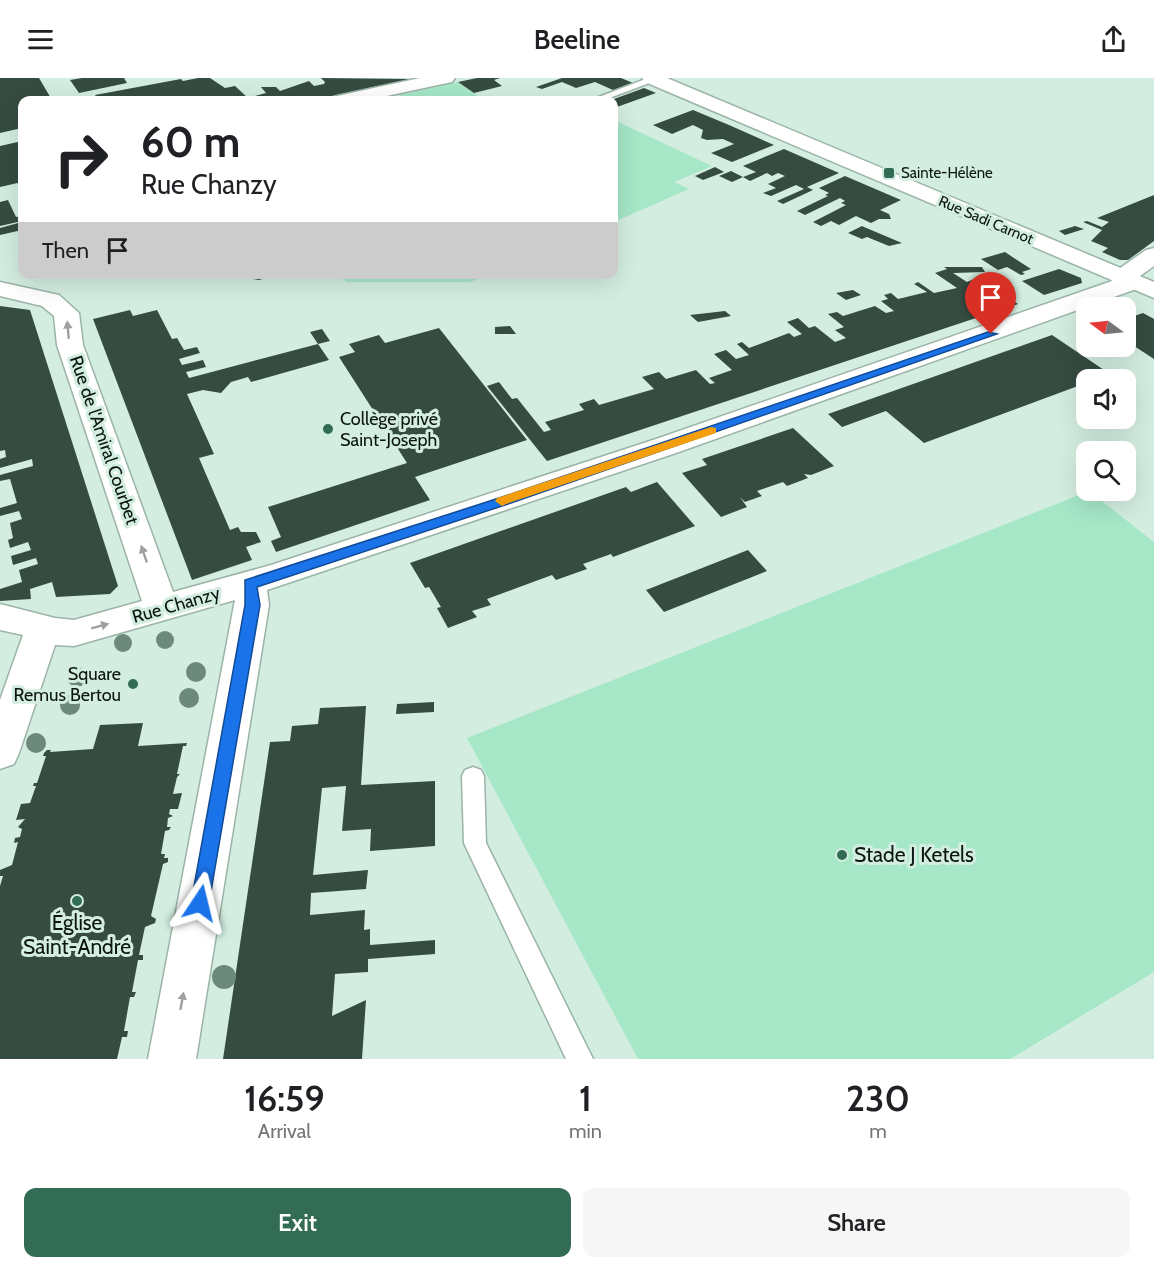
<!DOCTYPE html>
<html lang="en">
<head>
<meta charset="utf-8">
<style>
	body { margin:0; font-family:Cabin,sans-serif; background:#f6f6f6; color:#202124; height:100vh; display:flex; flex-direction:column; font-size:22px; white-space:nowrap }
	* { box-sizing:border-box; margin:0 }
	p { font-size:20px; color:#757577 }
	.icon { flex:none; width:33px; height:33px; fill:none; stroke:currentColor; stroke-width:2; stroke-linecap:round; stroke-linejoin:round }
	.map { position:relative; height:981px; overflow:hidden }
	.sheet { display:flex; flex-direction:column; background:#fff; flex:1 }
	.sheet>* { flex:none }
	.top-card { position:absolute; left:18px; top:18px; width:600px; height:183px; border-radius:12px; box-shadow:0 6px 24px #0002; background:#fff; color:#202124; overflow:hidden }
	.needle { width:39px; rotate:285deg }
	.controls { position:absolute; left:1076px; top:219px; display:grid; gap:12px }
	.controls a { display:grid; place-items:center; width:60px; height:60px; border-radius:12px; background:#fff; box-shadow:0 6px 24px #0002; font-size:30px }
	.pin { position:absolute; display:grid; place-items:center; width:51px; height:51px; color:#fff; margin:-62px -26px; border-radius:50% 50% 50% 0; rotate:-45deg; box-shadow:0 0 6px #0007 }
	.pin .icon { rotate:45deg }
	.me { position:absolute; width:66px; margin:-33px; rotate:10deg; stroke-linejoin:round; filter:drop-shadow(0 0 4px #0008) }
	.turn { display:flex; align-items:center; gap:21px; height:126px; padding:0 24px; font-size:27px }
	.turn .icon { width:78px; height:78px; stroke-width:2.5 }
	.turn b { display:block; font-size:42px; line-height:51px }
	.then { display:flex; align-items:center; height:57px; padding:0 24px; background:#0003; gap:12px; font-size:22px }
	.eta { display:flex; justify-content:space-evenly; align-items:center; height:102px; text-align:center }
	.eta b { font-size:36px; font-weight:600; line-height:42px }
	.button { display:flex; gap:12px; margin-top:auto; padding:12px 24px }
	.button a { flex:1; height:69px; border-radius:12px; background:#336c54; color:#fff; font-size:24px; font-weight:600; line-height:69px; text-align:center }
	.button a+a { background:#f6f6f6; color:#202124 }
	header { display:flex; justify-content:space-between; align-items:center; height:78px; padding:0 24px; background:#fff; font-size:27px; font-weight:600 }
	.map>svg:first-child { display:block }
	.green { fill:#a6e7c8 }
	.building { fill:#364c41 }
	.lines { fill:none; stroke-linecap:round; stroke-linejoin:round }
	.lane-casing { stroke:#9bb4a7; stroke-width:3 }
	.street-casing { stroke:#9bb4a7; stroke-width:3 }
	.secondary-casing { stroke:#9bb4a7; stroke-width:3 }
	.lane { fill:#fff; fill-rule:evenodd }
	.street { fill:#fff; fill-rule:evenodd }
	.secondary { fill:#fff; fill-rule:evenodd }
	.tree { fill:#6c897b }
	.oneway { fill:#9ea1a0 }
	.route { fill:#1a73e8; stroke:#114b97; stroke-width:1.5 }
	.slow { fill:#f59e0b }
	.poi-dot { fill:#336c54; stroke:#d3eee0; stroke-width:2 }
	.labels { text-anchor:middle; stroke-width:6; stroke-linejoin:round; paint-order:stroke }
	.far-poi-label { font-size:15px; fill:#0c1511; stroke:#d3eee0; text-anchor:start }
	.far-street-label { font-size:15px; fill:#0c1511; stroke:#d3eee0 }
	.poi-label { font-size:18px; fill:#0c1511; stroke:#d3eee0; text-anchor:start }
	.street-label { font-size:18px; fill:#0c1511; stroke:#d3eee0 }
	.near-poi-label { font-size:21px; fill:#0c1511; stroke:#d3eee0; text-anchor:start }
</style>
</head>
<body>
<header><svg class="icon" aria-label="menu" viewBox="0 0 24 24"><path d="M4 6h16M4 12h16M4 18h16"/></svg>Beeline<svg class="icon" aria-label="share" viewBox="0 0 24 24"><path d="M12 15V3M7 8l5-5 5 5M5 13v7h14v-7"/></svg></header>
<div class="map">
<svg width="1154" height="981" viewBox="0 0 1154 981">
	<rect width="100%" height="100%" fill="#d3eee0"/>
	<g class="green">
		<path d="M 458,4 L 484,22 L 405,22 L 399,17 Z"/>
		<path d="M 614,42 L 712,88 L 674,104 L 689,111 L 614,144 Z"/>
		<path d="M 340,197 L 488,197 L 470,204 L 346,204 Z"/>
		<path d="M 1089,413 L 1154,464 L 1154,894 L 1010,981 L 638,981 L 467,660 Z"/>
	</g>
	<g class="building">
		<path d="M 0,0 L 39,0 L 52,22 L 22,22 L 22,50 L 0,55 Z"/>
		<path d="M 82,0 L 124,0 L 127,5 L 79,15 L 70,2 Z"/>
		<path d="M 198,0 L 210,0 L 225,10 L 235,8 L 248,20 L 266,15 L 261,9 L 276,9 L 280,13 L 309,3 L 314,8 L 324,6 L 325,4 L 321,0 L 411,1 L 313,22 L 91,22 L 97,20 L 95,17 L 181,1 L 183,3 Z"/>
		<path d="M 477,0 L 500,0 L 494,2 L 502,8 L 474,15 L 458,4 Z"/>
		<path d="M 562,0 L 621,0 L 633,5 L 613,12 L 595,4 L 576,10 L 562,4 L 542,11 L 536,9 Z"/>
		<path d="M 644,10 L 656,15 L 614,30 L 614,21 Z"/>
		<path d="M 693,32 L 729,47 L 774,67 L 732,84 L 711,75 L 734,66 L 723,61 L 707,62 L 701,60 L 703,52 L 693,47 L 672,56 L 653,47 Z"/>
		<path d="M 22,63 L 22,104 L 0,109 L 0,68 Z"/>
		<path d="M 784,71 L 839,95 L 807,109 L 813,112 L 783,126 L 777,123 L 804,111 L 796,107 L 771,118 L 763,115 L 776,110 L 768,106 L 785,98 L 778,95 L 772,98 L 767,95 L 750,103 L 743,99 L 732,104 L 719,98 L 731,93 L 743,99 L 756,94 L 743,88 Z"/>
		<path d="M 715,89 L 724,94 L 703,102 L 695,98 Z"/>
		<path d="M 845,98 L 901,122 L 880,132 L 889,136 L 891,141 L 879,141 L 871,145 L 856,138 L 839,147 L 831,143 L 821,148 L 813,144 L 846,127 L 841,125 L 845,123 L 840,120 L 805,137 L 797,133 L 828,118 L 825,117 L 829,115 L 819,110 Z"/>
		<path d="M 1154,117 L 1154,163 L 1139,174 L 1128,182 L 1120,182 L 1102,174 L 1108,170 L 1091,163 L 1102,152 L 1083,144 L 1087,143 L 1102,149 L 1109,144 L 1097,140 Z"/>
		<path d="M 8,122 L 16,139 L 22,138 L 22,143 L 0,148 L 0,124 Z"/>
		<path d="M 22,144 L 22,152 L 0,157 L 0,150 Z"/>
		<path d="M 862,148 L 864,149 L 902,165 L 889,168 L 867,159 L 862,161 L 848,155 Z"/>
		<path d="M 1075,148 L 1084,151 L 1065,157 L 1059,153 Z"/>
		<path d="M 1005,174 L 1017,182 L 1031,191 L 1022,194 L 1025,196 L 1021,197 L 1007,189 L 998,192 L 981,181 Z"/>
		<path d="M 944,189 L 982,189 L 985,194 L 953,195 L 967,204 L 974,201 L 987,209 L 990,208 L 1018,226 L 547,383 L 487,308 L 499,304 L 512,321 L 517,320 L 544,354 L 551,352 L 545,344 L 584,332 L 579,326 L 594,321 L 599,327 L 654,311 L 642,299 L 659,294 L 666,301 L 696,292 L 710,306 L 715,305 L 709,300 L 732,292 L 714,276 L 726,272 L 736,281 L 749,277 L 737,266 L 742,264 L 749,270 L 789,255 L 794,259 L 802,256 L 787,244 L 798,240 L 809,250 L 815,248 L 835,264 L 846,260 L 835,252 L 844,249 L 828,236 L 837,234 L 843,238 L 875,228 L 886,235 L 894,233 L 881,223 L 888,221 L 884,217 L 891,215 L 898,221 L 927,214 L 914,206 L 918,204 L 934,215 L 957,210 L 935,195 L 947,191 Z"/>
		<path d="M 1059,191 L 1081,200 L 1082,205 L 1044,217 L 1022,203 Z"/>
		<path d="M 221,196 L 276,196 L 276,197 L 259,202 Z"/>
		<path d="M 853,212 L 861,217 L 846,222 L 836,215 Z"/>
		<path d="M 0,228 L 30,232 L 118,508 L 110,516 L 56,519 L 52,504 L 30,511 L 31,521 L 0,523 L 0,511 L 22,504 L 19,492 L 38,486 L 36,480 L 13,487 L 11,478 L 31,472 L 28,464 L 10,470 L 8,462 L 13,460 L 10,445 L 22,441 L 19,433 L 0,438 L 0,430 L 17,425 L 10,401 L 0,403 L 0,397 L 33,388 L 32,381 L 0,390 L 0,381 L 6,379 L 5,372 L 0,373 Z"/>
		<path d="M 130,232 L 133,238 L 157,232 L 172,261 L 177,260 L 184,272 L 197,269 L 200,275 L 179,281 L 182,287 L 203,282 L 206,289 L 186,294 L 189,300 L 318,266 L 310,254 L 322,251 L 330,263 L 318,266 L 329,282 L 251,304 L 248,299 L 231,304 L 221,315 L 203,312 L 187,316 L 214,376 L 199,380 L 230,452 L 238,449 L 241,454 L 256,454 L 261,464 L 246,469 L 252,482 L 192,502 L 93,241 Z"/>
		<path d="M 725,233 L 731,238 L 698,244 L 690,237 Z"/>
		<path d="M 1143,235 L 1154,241 L 1154,281 L 1131,266 L 1125,267 L 1125,241 Z"/>
		<path d="M 510,248 L 516,256 L 495,256 L 495,249 Z"/>
		<path d="M 439,250 L 527,362 L 415,399 L 430,422 L 276,474 L 271,463 L 281,459 L 268,429 L 407,385 L 339,279 L 355,274 L 349,266 L 379,257 L 385,265 Z"/>
		<path d="M 1052,257 L 1110,296 L 1086,302 L 1086,305 L 924,365 L 886,333 L 842,349 L 828,336 Z"/>
		<path d="M 793,350 L 834,388 L 811,397 L 804,396 L 808,400 L 787,408 L 783,404 L 757,413 L 762,418 L 745,424 L 740,419 L 747,429 L 721,439 L 682,395 L 707,387 L 702,381 Z"/>
		<path d="M 657,404 L 695,448 L 613,479 L 611,476 L 583,486 L 587,491 L 556,502 L 552,497 L 487,521 L 491,527 L 472,533 L 477,539 L 448,550 L 437,530 L 441,529 L 429,509 L 425,510 L 410,485 L 626,409 L 631,414 Z"/>
		<path d="M 748,472 L 767,493 L 664,534 L 646,512 Z"/>
		<path d="M 434,624 L 434,634 L 396,636 L 397,626 Z"/>
		<path d="M 366,628 L 361,707 L 435,703 L 435,768 L 370,773 L 371,751 L 342,753 L 346,708 L 322,710 L 313,797 L 368,792 L 366,811 L 311,815 L 310,837 L 365,832 L 364,852 L 370,851 L 370,867 L 435,862 L 435,876 L 368,881 L 368,894 L 335,896 L 332,938 L 366,922 L 362,981 L 223,981 L 270,664 L 290,663 L 292,648 L 318,646 L 320,630 Z"/>
		<path d="M 143,645 L 138,668 L 187,665 L 186,668 L 183,668 L 177,696 L 180,696 L 177,699 L 173,716 L 182,715 L 178,731 L 170,731 L 169,736 L 173,738 L 168,740 L 167,749 L 171,749 L 169,752 L 165,753 L 161,776 L 165,776 L 164,780 L 168,780 L 168,784 L 163,786 L 151,838 L 156,841 L 155,845 L 145,849 L 139,877 L 143,877 L 143,882 L 138,882 L 132,914 L 136,914 L 134,919 L 130,919 L 124,953 L 128,953 L 127,959 L 122,959 L 117,981 L 0,981 L 0,808 L 3,798 L 0,798 L 0,792 L 12,787 L 18,764 L 14,765 L 15,760 L 20,759 L 22,751 L 18,749 L 25,741 L 16,742 L 21,726 L 30,725 L 36,708 L 33,708 L 34,705 L 37,705 L 46,678 L 43,678 L 44,675 L 47,672 L 51,672 L 50,674 L 93,671 L 100,647 Z"/>
	</g>
	<g class="lines">
		<defs>
			<g id="lane">
				<path d="M 648,0 L 660,1 L 604,22 L 591,22 Z"/>
				<path d="M 473,689 L 481,692 L 484,698 L 486,765 L 593,981 L 566,981 L 464,765 L 462,698 L 465,692 Z"/>
			</g>
			<g id="street">
				<path d="M 420,0 L 455,0 L 452,4 L 368,22 L 335,22 L 337,18 Z"/>
				<path d="M 1154,170 L 1154,188 L 1140,198 L 1145,204 L 1142,209 L 676,375 L 267,512 L 269,527 L 196,981 L 148,981 L 235,522 L 74,568 L 55,567 L 19,675 L 14,686 L 0,691 L 0,622 L 23,557 L 0,552 L 0,526 L 55,540 L 74,542 L 142,523 L 57,267 L 54,238 L 42,228 L 0,218 L 0,204 L 59,217 L 79,235 L 83,267 L 173,514 L 271,487 L 656,361 L 1112,203 L 1110,200 L 1113,195 L 1146,172 Z"/>
			</g>
			<path id="secondary" d="M 642,0 L 667,0 L 1154,204 L 1154,220 L 645,4 Z"/>
		</defs>
		<use href="#lane" class="lane-casing"/>
		<use href="#street" class="street-casing"/>
		<use href="#secondary" class="secondary-casing"/>
		<use href="#lane" class="lane"/>
		<use href="#street" class="street"/>
		<use href="#secondary" class="secondary"/>
	</g>
	<g class="tree">
		<circle cx="165" cy="562" r="9"/>
		<circle cx="123" cy="565" r="9"/>
		<circle cx="196" cy="594" r="10"/>
		<circle cx="77" cy="599" r="10"/>
		<circle cx="189" cy="620" r="10"/>
		<circle cx="70" cy="627" r="10"/>
		<circle cx="36" cy="665" r="10"/>
		<circle cx="224" cy="899" r="12"/>
	</g>
	<defs><path id="oneway-solid" d="M-6-.8H1V-3.2L6.5 0L1 3.2V.8H-6Z" transform="scale(1.5)"/></defs>
	<g class="oneway">
		<use href="#oneway-solid" transform="translate(68 252) rotate(-95)"/>
		<use href="#oneway-solid" transform="translate(144 476) rotate(-109)"/>
		<use href="#oneway-solid" transform="translate(100 548) rotate(-15)"/>
		<use href="#oneway-solid" transform="translate(182 923) rotate(-80)"/>
	</g>
	<path class="route" d="M 988,254 L 997,256 L 508,426 L 257,509 L 260,527 L 209,825 L 206,831 L 200,833 L 193,831 L 191,825 L 245,527 L 245,502 L 499,420 Z"/>
	<path class="slow" d="M 711,349 L 716,350 L 716,355 L 506,426 L 502,428 L 495,423 L 497,420 Z"/>
	<g class="poi-dot">
		<rect x="883" y="89" width="12" height="12" rx="3"/>
		<circle cx="328" cy="351" r="6"/>
		<circle cx="133" cy="606" r="6"/>
		<circle cx="842" cy="777" r="6"/>
		<circle cx="77" cy="823" r="6"/>
	</g>
	<g class="labels">
		<g class="far-poi-label">
			<text x="901" y="100">Sainte-Hélène</text>
		</g>
		<g class="far-street-label">
			<text transform="translate(986 142) rotate(23)" y="5">Rue Sadi Carnot</text>
		</g>
		<g class="poi-label">
			<text x="340" y="347">Collège privé<tspan x="340" dy="21">Saint-Joseph</tspan></text>
			<text x="121" y="602" text-anchor="end">Square<tspan x="121" dy="21">Remus Bertou</tspan></text>
		</g>
		<g class="street-label">
			<text transform="translate(104 362) rotate(71)" y="6">Rue de l'Amiral Courbet</text>
			<text transform="translate(176 527) rotate(-16)" y="6">Rue Chanzy</text>
		</g>
		<g class="near-poi-label">
			<text x="854" y="784">Stade J Ketels</text>
			<text x="77" y="852" text-anchor="middle">Église<tspan x="77" dy="24">Saint-André</tspan></text>
		</g>
	</g>
</svg>
<div class="controls">
<a><svg class="needle" viewBox="-14 -14 28 28"><path d="M0-13l5 13h-10z" fill="#e53935"/><path d="M0 13l5-13h-10z" fill="#757577"/></svg></a>
<a><svg class="icon" aria-label="sound" viewBox="0 0 24 24"><path d="M4 9h4l5-4v14l-5-4H4zM17 9q2 3 0 6"/></svg></a>
<a><svg class="icon" aria-label="search" viewBox="0 0 24 24"><circle cx="10" cy="10" r="6"/><path d="M15 15l6 6"/></svg></a>
</div>
<div class="pin" style="left:991px;top:256px;background:#d93025"><svg class="icon" aria-label="arrive" viewBox="0 0 24 24"><path d="M6 21V4h12l-3 4 3 4H6"/></svg></div>
<svg class="me" style="left:200px;top:825px" viewBox="-20 -20 40 40"><path d="M0-17L14 15 0 8-14 15z" fill="#1a73e8" stroke="#fff" stroke-width="4"/></svg>
<div class="top-card">
<div class="turn"><svg class="icon" aria-label="right" viewBox="0 0 24 24"><path d="M7 20v-9h11M14 6l5 5-5 5"/></svg><div><b>60 m</b>Rue Chanzy</div></div>
<div class="then">Then<svg class="icon" aria-label="arrive" viewBox="0 0 24 24"><path d="M6 21V4h12l-3 4 3 4H6"/></svg></div>
</div>
</div>
<section class="sheet">
<div class="eta">
<div><b>16:59</b><p>Arrival</p></div>
<div><b>1</b><p>min</p></div>
<div><b>230</b><p>m</p></div>
</div>
<div class="button"><a>Exit</a><a>Share</a></div>
</section>
</body>
</html>
